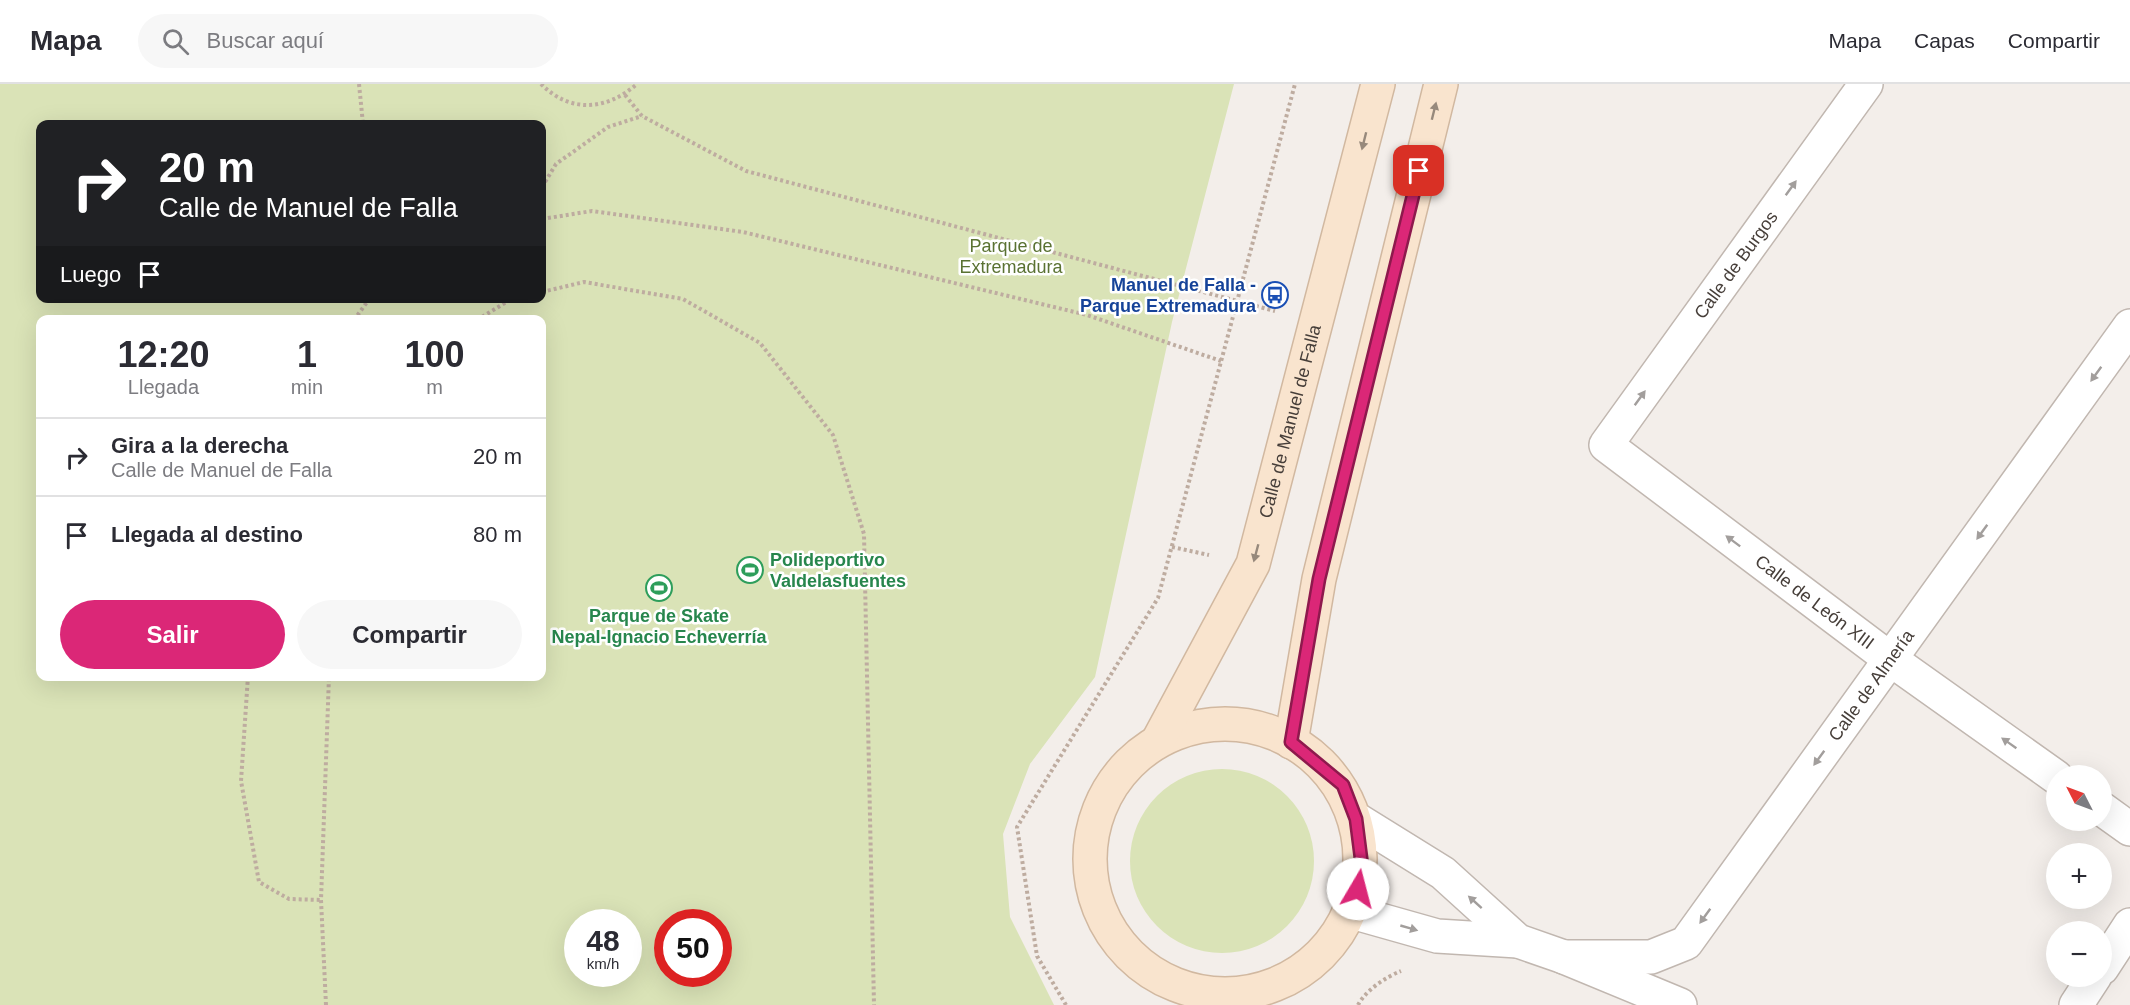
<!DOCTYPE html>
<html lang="es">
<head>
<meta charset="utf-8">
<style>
	body { margin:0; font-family:Arial,sans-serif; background:#f7f7f7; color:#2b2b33; height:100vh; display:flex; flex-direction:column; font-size:22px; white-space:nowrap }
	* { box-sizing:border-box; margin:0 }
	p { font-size:20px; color:#7c7c81 }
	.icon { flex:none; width:33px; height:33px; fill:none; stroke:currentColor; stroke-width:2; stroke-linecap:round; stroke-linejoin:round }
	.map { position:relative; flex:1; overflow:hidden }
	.panel { position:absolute; left:36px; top:231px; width:510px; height:366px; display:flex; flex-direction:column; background:#fff; border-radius:12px; box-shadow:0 6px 24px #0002 }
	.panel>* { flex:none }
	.guide { position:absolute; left:36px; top:36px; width:510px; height:183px; border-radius:12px; box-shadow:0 6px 24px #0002; background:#202124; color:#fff; overflow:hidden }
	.needle { width:39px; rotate:312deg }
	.fabs { position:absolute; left:2046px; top:681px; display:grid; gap:12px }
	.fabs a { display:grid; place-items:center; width:66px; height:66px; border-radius:50%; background:#fff; box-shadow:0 6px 24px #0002; font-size:30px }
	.speed { position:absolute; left:564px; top:825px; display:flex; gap:12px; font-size:30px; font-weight:700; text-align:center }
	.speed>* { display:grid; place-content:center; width:78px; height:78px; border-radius:50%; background:#fff; box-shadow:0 6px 24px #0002; line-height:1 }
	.speed small { font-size:15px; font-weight:400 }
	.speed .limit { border:9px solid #d22; background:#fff; color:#111 }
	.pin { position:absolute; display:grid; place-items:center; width:51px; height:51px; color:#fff; margin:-26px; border-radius:12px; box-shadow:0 3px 9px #0006 }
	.me { position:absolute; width:66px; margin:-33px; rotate:8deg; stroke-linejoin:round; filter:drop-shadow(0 0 4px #0008) }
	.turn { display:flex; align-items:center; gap:21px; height:126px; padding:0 24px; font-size:27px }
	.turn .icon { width:78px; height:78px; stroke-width:2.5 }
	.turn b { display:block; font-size:42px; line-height:51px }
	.then { display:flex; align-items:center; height:57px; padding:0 24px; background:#0003; gap:12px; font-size:22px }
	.eta { display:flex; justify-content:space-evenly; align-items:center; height:102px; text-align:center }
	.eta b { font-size:36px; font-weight:700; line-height:42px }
	.action { display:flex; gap:12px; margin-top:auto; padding:12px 24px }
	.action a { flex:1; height:69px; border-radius:36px; background:#db2777; color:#fff; font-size:24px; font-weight:700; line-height:69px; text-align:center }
	.action a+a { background:#f7f7f7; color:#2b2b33 }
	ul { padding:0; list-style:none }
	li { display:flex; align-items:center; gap:18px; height:78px; padding:0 24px; border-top:2px solid #e1e1e2 }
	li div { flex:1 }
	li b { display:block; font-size:22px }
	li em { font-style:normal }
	header { display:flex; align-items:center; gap:36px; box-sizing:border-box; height:84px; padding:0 30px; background:#fff; border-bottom:2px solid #e1e1e2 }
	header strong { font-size:28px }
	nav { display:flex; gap:33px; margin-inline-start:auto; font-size:21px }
	.search { width:420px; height:54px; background:#f7f7f7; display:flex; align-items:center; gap:15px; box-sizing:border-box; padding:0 21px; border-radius:33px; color:#7c7c81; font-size:22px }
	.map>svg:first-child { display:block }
	.green { fill:#dae3b7; fill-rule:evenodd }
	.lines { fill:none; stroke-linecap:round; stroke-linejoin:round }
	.street-casing { stroke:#c1b7b0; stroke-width:36 }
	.secondary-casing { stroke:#d1b8a0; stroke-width:36 }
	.path { stroke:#beaca0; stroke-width:4; stroke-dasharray:3 3; stroke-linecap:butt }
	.street { stroke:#fff; stroke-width:33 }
	.secondary { stroke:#f9e4ce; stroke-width:33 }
	.oneway { fill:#97897c }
	.oneway2 { fill:#a29e9c }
	.route-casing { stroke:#8e194d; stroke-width:15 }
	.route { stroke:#db2777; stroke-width:10 }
	.labels { text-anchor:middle; stroke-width:5; stroke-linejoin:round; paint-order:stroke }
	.park-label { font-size:18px; fill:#5a7232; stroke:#fff }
	.street-label { font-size:18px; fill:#463e39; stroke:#fff }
	.transit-label { font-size:18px; font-weight:bold; fill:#164399; stroke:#fff; text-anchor:end }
	.leisure-label { font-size:18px; font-weight:bold; fill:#27864d; stroke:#fff; text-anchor:start }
</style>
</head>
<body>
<header>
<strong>Mapa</strong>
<div class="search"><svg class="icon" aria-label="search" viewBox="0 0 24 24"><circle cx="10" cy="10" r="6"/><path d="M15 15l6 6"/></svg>Buscar aquí</div>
<nav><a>Mapa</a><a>Capas</a><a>Compartir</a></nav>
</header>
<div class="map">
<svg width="2130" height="921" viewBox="0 0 2130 921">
	<rect width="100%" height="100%" fill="#f3eeea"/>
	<g class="green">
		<path d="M 0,0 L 1234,0 L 1172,238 L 1095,593 L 1030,680 L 1003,750 L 1010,833 L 1054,921 L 0,921 ZM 40,40 L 542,40 L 542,214 L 40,214 ZM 40,236 L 542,236 L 542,592 L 40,592 ZM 628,838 L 628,890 L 578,890 L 578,838 ZM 718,838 L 718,890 L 668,890 L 668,838 Z"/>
		<circle cx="1222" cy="777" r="92"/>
	</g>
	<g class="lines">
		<defs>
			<g id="street">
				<path id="s1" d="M 1866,0 L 1606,361 L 1890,575 L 2056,693"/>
				<path d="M 2102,725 L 2130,745"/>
				<path d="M 1356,735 L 1443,789 L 1518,857 L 1564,873 L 1680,921"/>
				<path d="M 1352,828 L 1437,852 L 1518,857"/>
				<path id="s2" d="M 1564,873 L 1651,873 L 1686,859 L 2130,242"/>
				<path d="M 2102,884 L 2130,841"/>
				<path d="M 2076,921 L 2095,892"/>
			</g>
			<g id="secondary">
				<circle cx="1225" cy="775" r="135"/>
				<path id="s3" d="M 1159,655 L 1253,480 L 1378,0"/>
				<path d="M 1291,658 L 1319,495 L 1441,0"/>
			</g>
		</defs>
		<use href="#street" class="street-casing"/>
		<use href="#secondary" class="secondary-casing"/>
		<g class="path">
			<path d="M 359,0 L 363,40"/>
			<path d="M 541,0 C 571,30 607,26 637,0"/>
			<path d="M 625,11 L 642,32 L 746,87 L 1275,227"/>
			<path d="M 542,103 L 556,80 L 608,43 L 642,32"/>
			<path d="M 542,135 L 592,127 L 743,148 L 1087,231 L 1221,277"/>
			<path d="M 542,208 L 584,198 L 683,215 L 760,259 L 833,351 L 864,450 L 874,921"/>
			<path d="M 354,236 L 370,214"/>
			<path d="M 477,236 L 513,214"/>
			<path d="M 1172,463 L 1209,471"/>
			<path d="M 248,592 L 241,697 L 259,798 L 289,815 L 321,816"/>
			<path d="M 326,921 L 321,816 L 329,592"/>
			<path d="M 1066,921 L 1037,872 L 1017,743 L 1158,514 L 1295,0"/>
			<path d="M 1358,921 C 1366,906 1386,893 1401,887"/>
		</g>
		<use href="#street" class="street"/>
		<use href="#secondary" class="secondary"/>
	</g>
	<defs><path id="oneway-solid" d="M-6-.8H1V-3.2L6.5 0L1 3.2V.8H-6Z" transform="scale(1.5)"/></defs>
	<g class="oneway">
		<use href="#oneway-solid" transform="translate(1434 27) rotate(-76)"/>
		<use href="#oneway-solid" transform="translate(1364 57) rotate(104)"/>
		<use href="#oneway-solid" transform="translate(1256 469) rotate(105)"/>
	</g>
	<g class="oneway2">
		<use href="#oneway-solid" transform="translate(1791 104) rotate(-54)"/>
		<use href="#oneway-solid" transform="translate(2096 290) rotate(126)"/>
		<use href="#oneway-solid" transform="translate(1640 314) rotate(-54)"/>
		<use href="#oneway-solid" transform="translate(1982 448) rotate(126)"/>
		<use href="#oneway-solid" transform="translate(1733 457) rotate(-143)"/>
		<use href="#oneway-solid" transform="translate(2009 659) rotate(-145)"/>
		<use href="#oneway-solid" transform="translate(1819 674) rotate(126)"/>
		<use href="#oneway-solid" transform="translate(1475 818) rotate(-138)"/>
		<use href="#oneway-solid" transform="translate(1705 832) rotate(126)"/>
		<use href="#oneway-solid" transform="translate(1409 844) rotate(16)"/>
	</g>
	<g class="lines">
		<defs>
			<path id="route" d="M 1358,805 L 1362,782 L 1356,735 L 1343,701 L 1291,658 L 1319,495 L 1419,87"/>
		</defs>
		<use href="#route" class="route-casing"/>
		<use href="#route" class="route"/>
	</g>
	<defs>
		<symbol id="bus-ring" viewBox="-11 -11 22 22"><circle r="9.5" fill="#fff" stroke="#1a4fb4" stroke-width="1.5"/><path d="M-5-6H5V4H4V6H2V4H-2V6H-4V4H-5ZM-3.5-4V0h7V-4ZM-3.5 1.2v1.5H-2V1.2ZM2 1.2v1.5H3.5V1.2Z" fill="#1a4fb4"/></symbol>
		<symbol id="stadium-ring" viewBox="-11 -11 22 22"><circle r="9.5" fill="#fff" stroke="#2e9e5b" stroke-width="1.5"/><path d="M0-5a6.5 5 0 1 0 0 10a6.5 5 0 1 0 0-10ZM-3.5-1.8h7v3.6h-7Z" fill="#2e9e5b"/></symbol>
	</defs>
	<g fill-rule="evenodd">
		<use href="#bus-ring" x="1260" y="196" width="30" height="30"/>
		<use href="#stadium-ring" x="735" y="471" width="30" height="30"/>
		<use href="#stadium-ring" x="644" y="489" width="30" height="30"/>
	</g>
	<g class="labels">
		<g class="park-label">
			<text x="1011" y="168">Parque de<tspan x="1011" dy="21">Extremadura</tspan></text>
		</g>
		<g class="street-label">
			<text transform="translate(1736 181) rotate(-54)" y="6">Calle de Burgos</text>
			<text dy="6" stroke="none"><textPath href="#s3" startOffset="346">Calle de Manuel de Falla</textPath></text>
			<text dy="6" stroke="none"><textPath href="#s1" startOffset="706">Calle de León XIII</textPath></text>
			<text dy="6" stroke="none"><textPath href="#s2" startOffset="442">Calle de Almería</textPath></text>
		</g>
		<g class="transit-label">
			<text x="1256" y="207">Manuel de Falla -<tspan x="1256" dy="21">Parque Extremadura</tspan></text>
		</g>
		<g class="leisure-label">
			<text x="770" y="482">Polideportivo<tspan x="770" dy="21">Valdelasfuentes</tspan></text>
			<text x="659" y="538" text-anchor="middle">Parque de Skate<tspan x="659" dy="21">Nepal-Ignacio Echeverría</tspan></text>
		</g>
	</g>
</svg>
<div class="fabs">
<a><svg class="needle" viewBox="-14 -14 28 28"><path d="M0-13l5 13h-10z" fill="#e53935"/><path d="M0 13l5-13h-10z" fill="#7c7c81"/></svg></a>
<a>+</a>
<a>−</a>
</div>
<div class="speed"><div>48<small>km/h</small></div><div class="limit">50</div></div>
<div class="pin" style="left:1419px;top:87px;background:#d93025"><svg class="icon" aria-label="arrive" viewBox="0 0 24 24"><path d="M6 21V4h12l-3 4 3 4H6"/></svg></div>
<svg class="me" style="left:1358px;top:805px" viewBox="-20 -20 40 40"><circle r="19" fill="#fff"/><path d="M0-13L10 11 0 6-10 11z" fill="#db2777"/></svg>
<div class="guide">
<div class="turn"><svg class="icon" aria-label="right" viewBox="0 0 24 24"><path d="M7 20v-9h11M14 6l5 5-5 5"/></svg><div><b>20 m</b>Calle de Manuel de Falla</div></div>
<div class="then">Luego<svg class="icon" aria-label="arrive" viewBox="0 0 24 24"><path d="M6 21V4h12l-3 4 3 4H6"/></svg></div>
</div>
<section class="panel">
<div class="eta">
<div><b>12:20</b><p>Llegada</p></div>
<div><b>1</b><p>min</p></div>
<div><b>100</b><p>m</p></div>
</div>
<ul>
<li><svg class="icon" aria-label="right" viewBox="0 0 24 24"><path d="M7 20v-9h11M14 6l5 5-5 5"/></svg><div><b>Gira a la derecha</b><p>Calle de Manuel de Falla</p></div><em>20 m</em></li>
<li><svg class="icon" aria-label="arrive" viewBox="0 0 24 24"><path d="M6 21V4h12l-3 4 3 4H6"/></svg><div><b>Llegada al destino</b></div><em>80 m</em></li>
</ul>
<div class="action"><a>Salir</a><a>Compartir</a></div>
</section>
</div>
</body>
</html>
